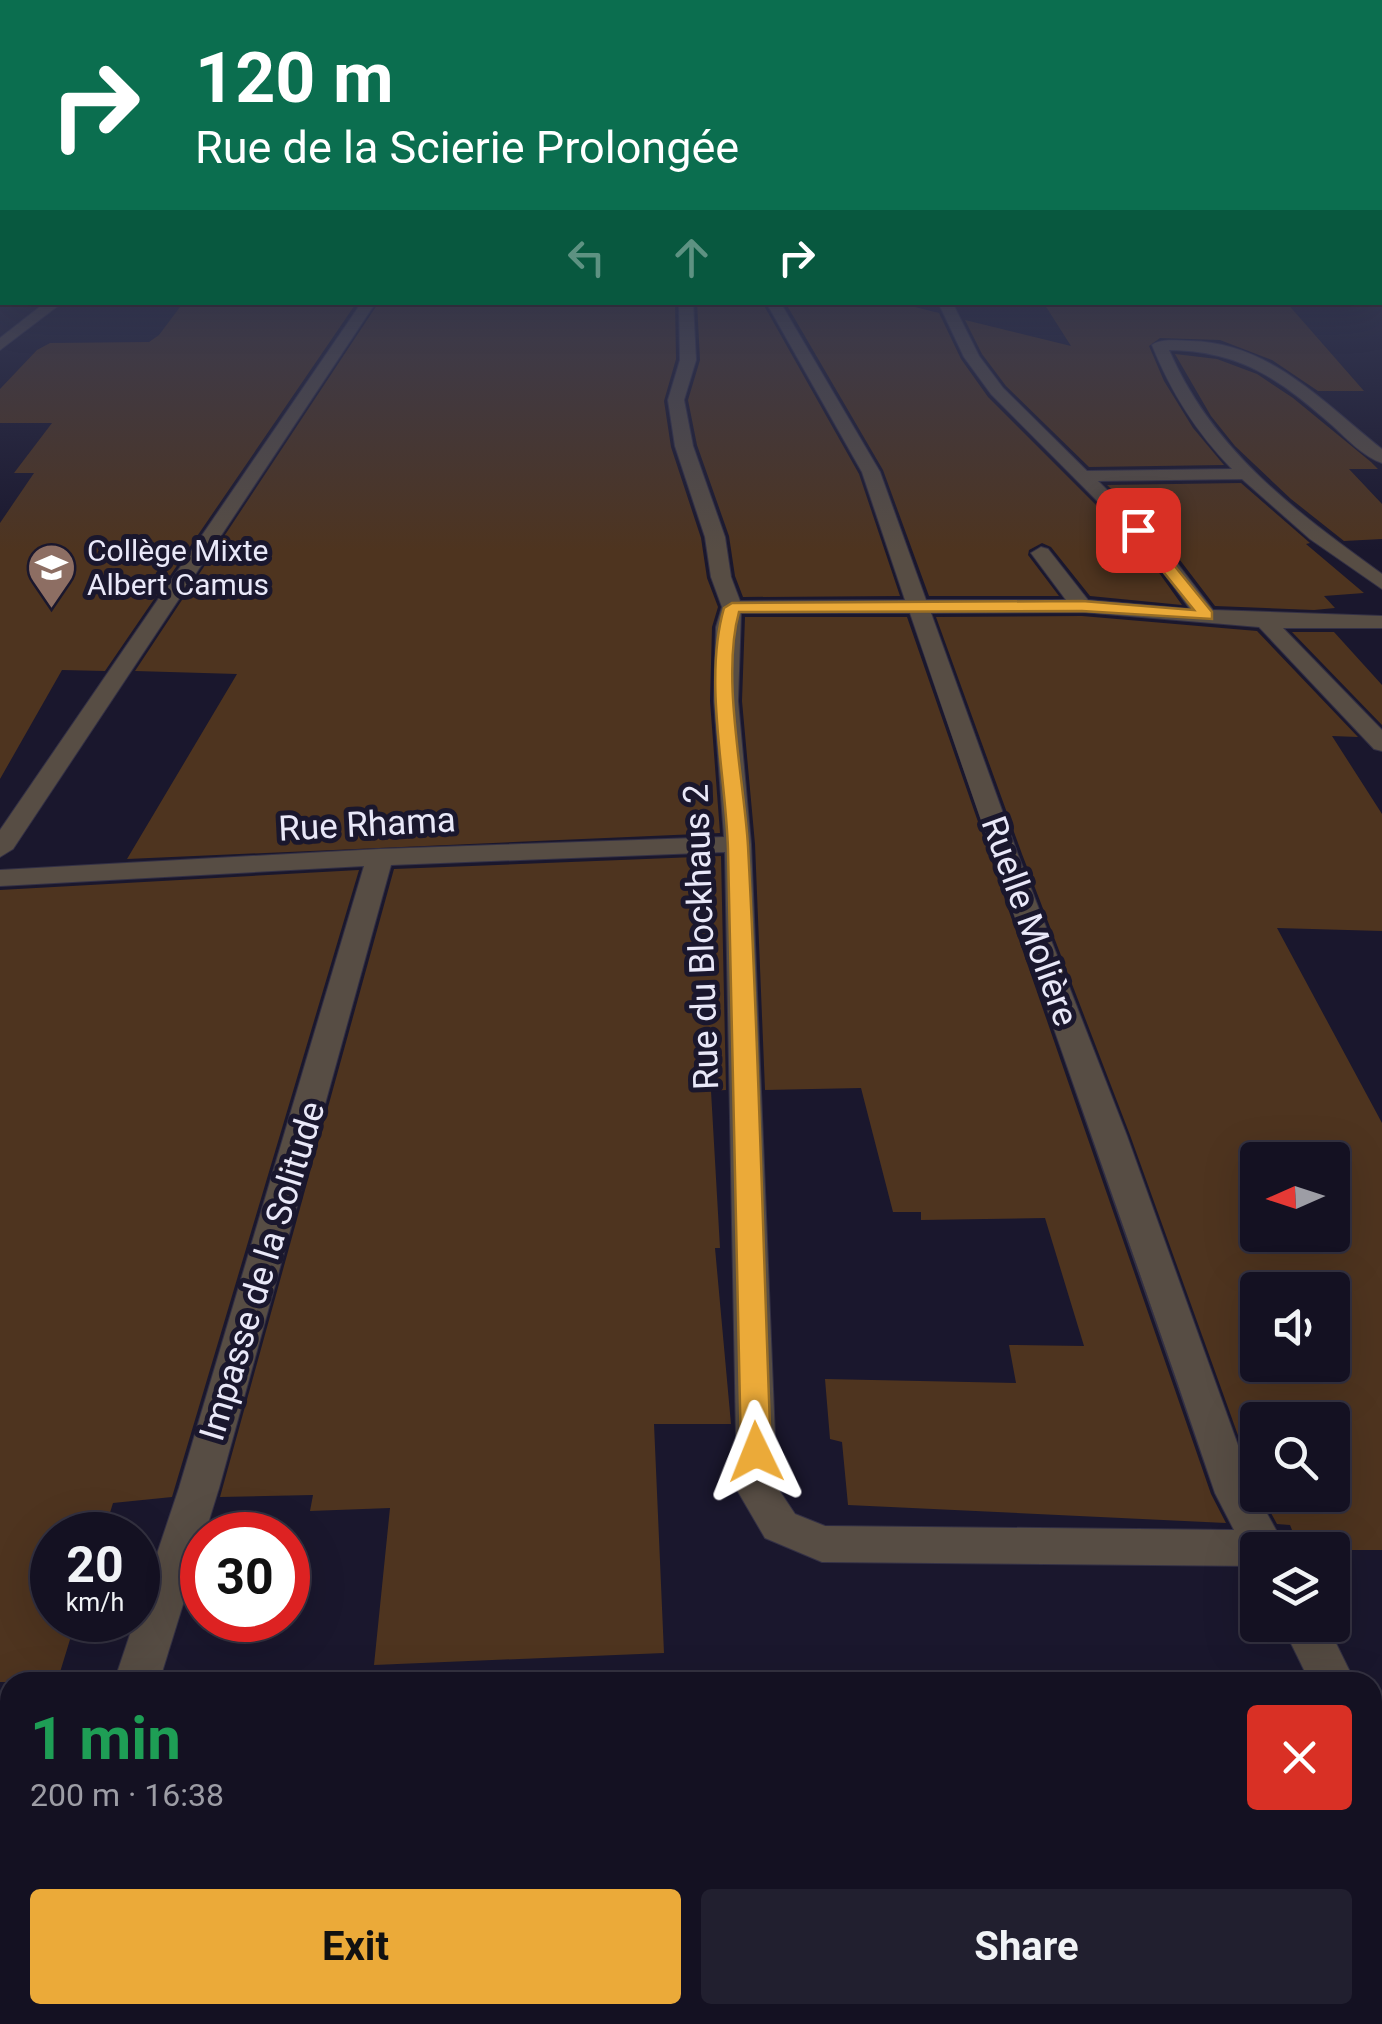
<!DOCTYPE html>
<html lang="en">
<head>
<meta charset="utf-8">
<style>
	body { margin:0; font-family:Roboto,sans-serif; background:#211f2f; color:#f1f3f6; height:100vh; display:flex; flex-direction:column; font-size:38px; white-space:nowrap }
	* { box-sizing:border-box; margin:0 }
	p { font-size:32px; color:#9d9da5 }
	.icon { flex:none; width:55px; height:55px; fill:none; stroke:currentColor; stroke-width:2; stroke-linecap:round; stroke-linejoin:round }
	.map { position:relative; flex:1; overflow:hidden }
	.side { position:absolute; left:0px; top:1672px; width:1382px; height:352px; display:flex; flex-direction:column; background:#141122; border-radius:30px 30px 0 0; box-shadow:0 10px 40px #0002,0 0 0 2px #333140 }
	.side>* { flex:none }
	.hud { position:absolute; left:0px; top:0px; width:1382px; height:305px; box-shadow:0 10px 40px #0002,0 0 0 2px #333140; background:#0b6e4f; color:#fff; overflow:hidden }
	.needle { width:65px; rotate:267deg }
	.tools { position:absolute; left:1240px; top:1142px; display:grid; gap:20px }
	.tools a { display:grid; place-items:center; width:110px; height:110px; border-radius:10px; background:#141122; box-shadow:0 10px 40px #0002,0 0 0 2px #333140; font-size:50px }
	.speed { position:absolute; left:30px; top:1512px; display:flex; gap:20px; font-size:50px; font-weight:700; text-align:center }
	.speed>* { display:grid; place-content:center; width:130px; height:130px; border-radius:50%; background:#141122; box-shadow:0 10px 40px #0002,0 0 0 2px #333140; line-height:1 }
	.speed small { font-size:25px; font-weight:400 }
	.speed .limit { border:15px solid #d22; background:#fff; color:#111 }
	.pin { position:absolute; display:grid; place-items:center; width:85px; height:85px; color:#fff; margin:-42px; border-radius:20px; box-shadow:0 5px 15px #0006 }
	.me { position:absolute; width:110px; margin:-55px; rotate:358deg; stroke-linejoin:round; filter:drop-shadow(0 0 8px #0008) }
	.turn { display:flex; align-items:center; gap:35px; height:210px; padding:0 30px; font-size:45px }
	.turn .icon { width:130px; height:130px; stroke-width:2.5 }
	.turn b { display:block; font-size:70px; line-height:85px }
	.lanes { display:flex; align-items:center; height:95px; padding:0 30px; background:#0003; justify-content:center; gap:50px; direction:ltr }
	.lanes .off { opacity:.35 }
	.round { display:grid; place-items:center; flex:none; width:105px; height:105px; border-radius:10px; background:#211f2f }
	.headline { display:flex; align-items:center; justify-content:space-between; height:170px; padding:0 30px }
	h1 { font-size:60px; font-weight:700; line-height:75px; color:#1e9e55 }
	.button { display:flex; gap:20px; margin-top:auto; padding:20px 30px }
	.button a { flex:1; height:115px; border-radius:10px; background:#ebaa39; color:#111; font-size:40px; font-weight:700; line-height:115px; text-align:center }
	.button a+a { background:#211f2f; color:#f1f3f6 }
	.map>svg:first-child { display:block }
	.building { fill:#4e341f; fill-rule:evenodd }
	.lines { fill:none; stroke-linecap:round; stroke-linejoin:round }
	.street-casing { stroke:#333045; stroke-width:2 }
	.street { fill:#574d44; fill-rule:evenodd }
	.route { fill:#ebaa39; stroke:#996e25; stroke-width:2.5 }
	.labels { text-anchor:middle; stroke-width:10; stroke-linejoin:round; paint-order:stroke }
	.far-poi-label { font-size:30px; fill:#e9e8f8; stroke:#1a172d; text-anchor:start }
	.street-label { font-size:35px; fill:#e9e8f8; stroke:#1a172d }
</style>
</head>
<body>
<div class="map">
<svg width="1382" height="2024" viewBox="0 0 1382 2024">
	<rect width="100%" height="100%" fill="#1a172d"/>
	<g class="building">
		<path d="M 357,302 L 105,671 L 62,670 L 0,779 L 0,523 L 34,473 L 14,473 L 52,423 L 0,423 L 0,389 L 37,350 L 50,343 L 149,342 L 159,335 L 183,303 Z"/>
		<path d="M 379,302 L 675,302 L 676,359 L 664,401 L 671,447 L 701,538 L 707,578 L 718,607 L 712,627 L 710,701 L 720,833 L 127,859 L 237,674 L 135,671 Z"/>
		<path d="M 697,302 L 762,302 L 859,474 L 900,596 L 743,597 L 735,576 L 729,536 L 697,445 L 688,400 L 700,360 Z"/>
		<path d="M 785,302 L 895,302 L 939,313 L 961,359 L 988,397 L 1147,556 L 1182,605 L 1090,596 L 1051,547 L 1042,543 L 1029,550 L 1028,555 L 1059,596 L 929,596 L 883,470 Z"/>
		<path d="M 1043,302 L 1286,302 L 1364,391 L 1318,391 L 1272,360 L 1220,340 L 1160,338 L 1149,346 L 1164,381 L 1193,428 L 1224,465 L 1089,467 L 1006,386 L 982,354 L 965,320 L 1071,346 Z"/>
		<path d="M 1175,354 L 1217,359 L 1257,374 L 1293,398 L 1371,462 L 1378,469 L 1349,469 L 1382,504 L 1382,539 L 1344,541 L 1291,499 L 1235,446 L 1211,416 Z"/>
		<path d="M 1241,483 L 1310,543 L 1306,544 L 1364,593 L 1324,596 L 1335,608 L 1314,610 L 1215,606 L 1167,543 L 1107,485 Z"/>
		<path d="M 1082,616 L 1257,631 L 1358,737 L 1332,736 L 1382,814 L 1382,931 L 1277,928 L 1382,1123 L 1382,1550 L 1300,1550 L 1290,1525 L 1277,1524 L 1261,1495 L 1332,1495 L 1332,1420 L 1258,1420 L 1257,1488 L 1130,1135 L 1022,854 L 936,617 ZM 1258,1160 L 1332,1160 L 1332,1235 L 1258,1235 ZM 1258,1290 L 1332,1290 L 1332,1365 L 1258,1365 Z"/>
		<path d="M 745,617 L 907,617 L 1211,1494 L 1226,1523 L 848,1505 L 842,1442 L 830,1439 L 825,1379 L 1016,1383 L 1009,1345 L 1084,1346 L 1045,1218 L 921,1220 L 921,1212 L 893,1212 L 861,1088 L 765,1090 L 755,844 L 742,701 Z"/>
		<path d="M 1292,632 L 1334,632 L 1382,685 L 1382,725 Z"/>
		<path d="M 721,856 L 726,1090 L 711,1091 L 720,1248 L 715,1248 L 731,1424 L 654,1424 L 664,1653 L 374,1665 L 390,1508 L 310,1511 L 313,1495 L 220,1497 L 394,869 Z"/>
		<path d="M 359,870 L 172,1497 L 113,1503 L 103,1535 L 52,1535 L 52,1620 L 76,1620 L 57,1682 L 0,1682 L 0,890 Z"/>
	</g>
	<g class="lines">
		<defs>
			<g id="street">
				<rect x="0" y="293" width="2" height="8"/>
				<path d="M 46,302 L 63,302 L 0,350 L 0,338 Z"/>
				<path d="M 362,302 L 376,302 L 13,849 L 0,857 L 0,830 Z"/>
				<path d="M 679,302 L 693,302 L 696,360 L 684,400 L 693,446 L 725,537 L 731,577 L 740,601 L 905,600 L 862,472 L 766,302 L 780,302 L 880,472 L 926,600 L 1066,600 L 1031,553 L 1041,547 L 1048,549 L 1088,600 L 1190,609 L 1150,554 L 991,394 L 964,357 L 938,302 L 952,302 L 979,356 L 1003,388 L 1087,471 L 1232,469 C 1196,432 1171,392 1152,345 C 1163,338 1177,341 1190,341 C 1269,342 1324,403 1382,449 L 1382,463 C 1364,457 1347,439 1333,426 C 1280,380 1242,351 1169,350 C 1212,450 1296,512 1382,574 L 1382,589 L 1310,539 L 1242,479 L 1098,481 L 1164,546 L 1213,610 L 1382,616 L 1382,628 L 1283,628 L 1382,730 L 1382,751 L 1374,749 L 1259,627 L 1082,612 L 931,613 L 1018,855 L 1127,1136 L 1254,1490 L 1287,1550 L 1258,1550 L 1258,1566 L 822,1562 L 765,1538 L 737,1490 L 725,852 L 391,865 L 219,1488 L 159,1682 L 114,1682 L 179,1488 L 364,866 L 0,886 L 0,870 L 380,849 L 724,837 L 714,701 L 716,627 L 722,607 L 711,577 L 705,537 L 675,446 L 668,400 L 680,360 ZM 741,613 L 910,613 C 1009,907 1116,1199 1215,1493 L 1234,1530 L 825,1526 L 795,1514 L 777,1487 L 751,844 L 738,701 Z"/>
				<path d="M 1282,1625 L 1327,1625 L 1355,1682 L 1310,1682 Z"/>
				<path d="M 1372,1752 L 1382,1756 L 1382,1822 L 1372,1818 Z"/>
				<path d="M 10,1993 L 10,2015 L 46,2015 L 43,2024 L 0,2024 L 0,2000 Z"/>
			</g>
		</defs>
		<use href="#street" class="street-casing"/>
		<use href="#street" class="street"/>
	</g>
	<linearGradient id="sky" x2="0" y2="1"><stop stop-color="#0e0d19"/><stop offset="0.48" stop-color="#383c57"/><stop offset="1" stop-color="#383c57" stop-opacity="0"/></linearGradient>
	<rect width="1382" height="551" fill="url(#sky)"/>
	<path class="route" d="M 1132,527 L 1143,527 L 1212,612 L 1212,619 L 1082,611 L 739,612 C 721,677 744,778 748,846 C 759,1048 763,1250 771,1452 L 767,1461 L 756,1464 L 745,1461 L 741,1452 C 736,1252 733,1051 728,850 C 726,775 703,680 724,608 L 732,603 L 1082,601 L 1194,610 L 1132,533 Z"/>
	<defs>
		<symbol id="school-pin" viewBox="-11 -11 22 30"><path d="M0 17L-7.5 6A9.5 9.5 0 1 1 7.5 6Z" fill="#8d6e63" stroke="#1a172d"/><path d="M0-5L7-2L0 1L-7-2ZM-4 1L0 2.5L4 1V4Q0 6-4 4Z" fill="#fff"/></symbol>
	</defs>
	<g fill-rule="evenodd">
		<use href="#school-pin" x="24" y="540" width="55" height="75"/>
	</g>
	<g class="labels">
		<g class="far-poi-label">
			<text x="87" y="561">Collège Mixte<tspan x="87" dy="34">Albert Camus</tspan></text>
		</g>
		<g class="street-label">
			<text transform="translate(367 824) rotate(-3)" y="12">Rue Rhama</text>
			<text transform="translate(1030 921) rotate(70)" y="12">Ruelle Molière</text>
			<text transform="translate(701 937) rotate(-92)" y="12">Rue du Blockhaus 2</text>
			<text transform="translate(262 1271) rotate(-73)" y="12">Impasse de la Solitude</text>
		</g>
	</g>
</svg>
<div class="tools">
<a><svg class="needle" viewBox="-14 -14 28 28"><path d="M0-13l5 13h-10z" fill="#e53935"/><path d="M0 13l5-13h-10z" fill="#9d9da5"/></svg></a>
<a><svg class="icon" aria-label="sound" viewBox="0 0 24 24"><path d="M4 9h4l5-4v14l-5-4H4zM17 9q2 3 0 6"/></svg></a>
<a><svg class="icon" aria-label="search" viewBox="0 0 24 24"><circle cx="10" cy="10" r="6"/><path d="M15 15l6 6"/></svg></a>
<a><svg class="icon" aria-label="layers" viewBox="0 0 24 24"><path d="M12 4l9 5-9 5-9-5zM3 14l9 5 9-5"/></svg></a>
</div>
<div class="speed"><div>20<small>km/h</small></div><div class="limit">30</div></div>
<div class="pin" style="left:1138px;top:530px;background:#d93025"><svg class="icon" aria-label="arrive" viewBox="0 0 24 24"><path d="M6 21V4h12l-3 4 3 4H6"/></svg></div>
<svg class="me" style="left:756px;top:1452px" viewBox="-20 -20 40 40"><path d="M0-17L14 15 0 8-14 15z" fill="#ebaa39" stroke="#fff" stroke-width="4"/></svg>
<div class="hud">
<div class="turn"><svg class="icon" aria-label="right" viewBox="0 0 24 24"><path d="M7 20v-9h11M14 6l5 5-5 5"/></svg><div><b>120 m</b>Rue de la Scierie Prolongée</div></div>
<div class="lanes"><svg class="icon off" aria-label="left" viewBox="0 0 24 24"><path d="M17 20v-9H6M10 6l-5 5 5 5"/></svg><svg class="icon off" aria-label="ahead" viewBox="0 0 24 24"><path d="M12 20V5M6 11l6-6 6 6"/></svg><svg class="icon" aria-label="right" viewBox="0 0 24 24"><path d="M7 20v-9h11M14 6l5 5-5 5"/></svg></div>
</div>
<section class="side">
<div class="headline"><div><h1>1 min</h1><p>200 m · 16:38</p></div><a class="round" style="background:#d93025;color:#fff"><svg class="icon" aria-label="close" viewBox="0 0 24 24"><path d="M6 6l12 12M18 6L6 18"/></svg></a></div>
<div class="button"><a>Exit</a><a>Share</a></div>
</section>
</div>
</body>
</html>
